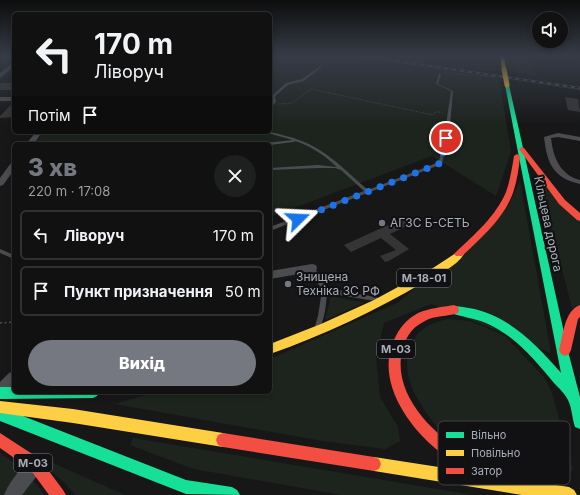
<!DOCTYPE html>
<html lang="uk">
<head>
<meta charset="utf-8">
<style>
	body { margin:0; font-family:Inter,sans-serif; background:#1e1f1f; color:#f1f3f6; height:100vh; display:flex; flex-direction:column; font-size:15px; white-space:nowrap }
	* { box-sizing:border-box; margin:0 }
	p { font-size:13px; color:#9c9d9f }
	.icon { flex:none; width:22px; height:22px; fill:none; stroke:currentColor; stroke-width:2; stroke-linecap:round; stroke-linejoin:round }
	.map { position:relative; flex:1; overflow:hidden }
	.side { position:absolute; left:12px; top:142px; width:260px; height:252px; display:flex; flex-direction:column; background:#111; border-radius:6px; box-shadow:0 2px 6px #0003,0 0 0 1px #303131 }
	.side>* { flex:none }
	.top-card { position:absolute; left:12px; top:12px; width:260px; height:122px; border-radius:6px; box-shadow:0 2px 6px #0003,0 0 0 1px #303131; background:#111; color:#f1f3f6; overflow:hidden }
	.tools { position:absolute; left:532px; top:12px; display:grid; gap:8px }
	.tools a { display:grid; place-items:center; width:36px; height:36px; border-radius:50%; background:#111; box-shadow:0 2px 6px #0003,0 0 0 1px #303131; font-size:20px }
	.pin { position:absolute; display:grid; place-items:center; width:34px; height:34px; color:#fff; margin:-17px; border:2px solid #fff; border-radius:50%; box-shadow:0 1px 4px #0007 }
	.me { position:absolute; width:44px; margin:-22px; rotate:69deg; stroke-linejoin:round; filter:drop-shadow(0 0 3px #0008) }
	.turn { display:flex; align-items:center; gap:14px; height:84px; padding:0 16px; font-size:18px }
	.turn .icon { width:52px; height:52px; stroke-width:2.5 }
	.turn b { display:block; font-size:28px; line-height:34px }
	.then { display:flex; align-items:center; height:38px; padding:0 16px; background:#0003; gap:8px; font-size:15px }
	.round { display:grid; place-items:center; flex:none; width:42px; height:42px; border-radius:21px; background:#1e1f1f }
	.overview { display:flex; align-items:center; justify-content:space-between; height:68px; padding:0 16px }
	h1 { font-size:24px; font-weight:800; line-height:30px; color:#757880 }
	.action { display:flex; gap:8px; margin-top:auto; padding:8px 16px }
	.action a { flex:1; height:46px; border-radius:24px; background:#757880; color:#fff; font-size:16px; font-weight:800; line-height:46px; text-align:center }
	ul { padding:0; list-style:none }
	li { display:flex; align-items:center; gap:12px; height:50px; margin:0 8px 6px; padding:0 8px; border:2px solid #303131; border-radius:6px }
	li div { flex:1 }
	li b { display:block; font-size:15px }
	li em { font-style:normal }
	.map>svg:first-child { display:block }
	.green { fill:#1d241e }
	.building { fill:#353536 }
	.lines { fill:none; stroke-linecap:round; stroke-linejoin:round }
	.path-far1 { stroke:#4d4e52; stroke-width:1; stroke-dasharray:1 1.5; stroke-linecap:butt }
	.path { stroke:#4d4e52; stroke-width:1.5; stroke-dasharray:2 2.5; stroke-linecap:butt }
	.lane { fill:#4b4c50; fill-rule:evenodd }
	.street { fill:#4b4c50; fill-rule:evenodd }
	.fast { fill:#16e098; fill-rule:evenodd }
	.slow { fill:#ffcf43; fill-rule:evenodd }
	.jam { fill:#f24e42; fill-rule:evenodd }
	.rail-casing { stroke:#4b4c4f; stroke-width:2.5 }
	.rail { stroke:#111113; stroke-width:1.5; stroke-dasharray:4; stroke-linecap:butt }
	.slow-bridge { stroke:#ffcf43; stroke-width:5 }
	.route { stroke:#1a73e8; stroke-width:7; stroke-dasharray:0 12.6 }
	.poi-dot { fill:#757880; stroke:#111113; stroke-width:1.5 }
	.labels { text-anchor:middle; stroke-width:4; stroke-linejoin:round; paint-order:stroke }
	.shield { fill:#111113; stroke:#7b7e86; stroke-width:1 }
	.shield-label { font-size:11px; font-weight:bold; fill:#a8adb8 }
	.poi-label { font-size:12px; fill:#a8adb8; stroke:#111113; text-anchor:start }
	.street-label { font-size:12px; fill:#a8adb8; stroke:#111113 }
	.key { fill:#111113; stroke:#3e4045; stroke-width:1 }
	.key-label { font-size:11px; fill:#a8adb8 }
</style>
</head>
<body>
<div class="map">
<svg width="580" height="495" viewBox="0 0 580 495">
	<rect width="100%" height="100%" fill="#171717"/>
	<g class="green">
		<path d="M 270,56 L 351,56 L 499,78 L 511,151 L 496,196 L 432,156 L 270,217 L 270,144 L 35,144 L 43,132 L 270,132 Z"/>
		<path d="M 513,56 L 531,56 L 531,64 L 537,76 L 514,72 Z"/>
		<path d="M 537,174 L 580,221 L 580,304 L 572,308 Z"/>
		<path d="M 520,181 L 551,353 L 431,304 L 384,323 L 376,357 L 380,397 L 398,427 L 400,441 L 385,449 L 322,441 L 115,404 L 155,392 L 270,392 L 270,359 L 399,302 L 508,206 Z"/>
		<path d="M 331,296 L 332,296 L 364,303 L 325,320 Z"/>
		<path d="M 448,319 L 470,321 L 505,336 L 544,377 L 552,393 L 573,471 C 534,464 490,461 455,442 C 440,434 427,415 419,401 C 410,387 405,371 408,355 C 412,333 427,323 448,319 Z"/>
		<path d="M 133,438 L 473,495 L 341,495 L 194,469 L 130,445 Z"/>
		<path d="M 0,453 L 24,470 L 45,495 L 0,495 Z"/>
		<path d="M 53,463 L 125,495 L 75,495 L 65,483 L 47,468 Z"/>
	</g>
	<g class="building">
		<rect x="0" y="83" width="14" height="7"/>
		<path d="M 565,97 L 578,99 L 580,112 L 568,110 Z"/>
		<path d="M 14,102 L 14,117 L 0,118 L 0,116 Z"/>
		<path d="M 406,217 L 413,223 L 390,234 L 409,249 L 389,261 L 385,262 L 380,256 L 396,250 L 381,238 L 351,252 L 344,245 Z"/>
	</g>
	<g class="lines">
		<g class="path-far1">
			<path d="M 419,59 L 420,56"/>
			<path d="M 445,73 L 497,77"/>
			<path d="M 515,79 L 580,90"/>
			<path d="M 278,104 L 292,103 L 311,89 L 433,115 L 435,112 L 444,112"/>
		</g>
		<path class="path" d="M 0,323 L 14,322"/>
		<g class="lane">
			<path d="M 320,66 L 322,67 L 304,81 L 288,85 L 275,96 L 276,102 L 270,108 L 270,105 L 273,102 L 272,96 L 286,83 L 302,79 Z"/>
			<path d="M 439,73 L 441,74 L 438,84 L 453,91 L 450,125 L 442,164 L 370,192 L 369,193 L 367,193 L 270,231 L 270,227 L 364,191 L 341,170 L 335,168 L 318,168 L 270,170 L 270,168 L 318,165 L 337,167 C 324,155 311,146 295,141 L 294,142 L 293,142 L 270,145 L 264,144 L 266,143 L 293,140 L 264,132 C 272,132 279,134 286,136 C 323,145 340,166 368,190 L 439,162 L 446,125 L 451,91 L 436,84 Z"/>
			<path d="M 0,249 L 14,255 L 14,259 L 0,253 Z"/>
			<path d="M 312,266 L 314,267 L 327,288 L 375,297 L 377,297 L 378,299 L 377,301 L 375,301 L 327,293 C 326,305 325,317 320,328 L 318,329 L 316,328 L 315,326 L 318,316 L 322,290 L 309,268 L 310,267 Z"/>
		</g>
		<g class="street">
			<path d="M 12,63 L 14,63 L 14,67 L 0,78 L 0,73 Z"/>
			<rect x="0" y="97" width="14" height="4"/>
			<path d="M 36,132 L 42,132 L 34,144 L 26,144 Z"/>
			<path d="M 558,133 L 580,137 L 580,141 L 558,137 L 551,138 C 553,157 560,175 580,180 L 580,184 C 553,178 547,163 544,137 Z"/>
			<path d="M 11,163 L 14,163 L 14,170 L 3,185 L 0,186 L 0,178 Z"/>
			<path d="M 312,264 L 316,265 L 317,268 L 316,271 L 270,279 L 270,271 Z"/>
			<path d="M 14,371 L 14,388 L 5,397 L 0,399 L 0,382 L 9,373 Z"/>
			<path d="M 34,458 L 40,460 L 42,466 L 40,472 L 22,495 L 4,495 C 8,484 24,462 34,458 Z"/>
		</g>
		<g class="fast">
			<path d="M 507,84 L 509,85 L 569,355 L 580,397 L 580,429 L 575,427 C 572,418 572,408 568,400 C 565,394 559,388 554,383 C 535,360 514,335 486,323 C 474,318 462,317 450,313 L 449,310 L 450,307 C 456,305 463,307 469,308 C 507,314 537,345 561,373 L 505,85 Z"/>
			<path d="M 0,387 L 14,387 L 14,392 L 99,392 L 97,396 L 93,398 L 0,399 Z"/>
			<path d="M 0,407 L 186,480 L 232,487 L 237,490 L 240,495 L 186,494 L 0,421 Z"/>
		</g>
		<g class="slow">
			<path d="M 500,56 L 504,56 L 506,70 L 502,69 Z"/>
			<path d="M 459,251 L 462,252 L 464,254 C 456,267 437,275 424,282 C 375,311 324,335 270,354 L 270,344 L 321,324 L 374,300 L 433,268 Z"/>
			<path d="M 0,401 L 73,409 L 223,433 L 228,435 L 230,440 L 228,445 L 223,447 L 73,423 L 0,413 Z"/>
			<path d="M 374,457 L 569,487 L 574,490 L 577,495 L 522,495 L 374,471 L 369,469 L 367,464 L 369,459 Z"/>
		</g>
		<g class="jam">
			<path d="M 522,147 L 524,148 L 565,200 L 580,213 L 580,221 L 577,220 L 559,204 L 519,149 Z"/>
			<path d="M 517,154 L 520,156 C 519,168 517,181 513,193 C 504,218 481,238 462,256 L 456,256 L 454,254 L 456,252 C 474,235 496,216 506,192 C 510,181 512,168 514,156 Z"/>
			<path d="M 454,305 L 458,307 L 459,310 L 458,313 C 447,317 435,315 425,321 C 410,328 403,341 401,357 C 396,397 434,436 467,453 C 483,461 501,466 518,473 L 520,478 L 518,483 L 513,485 C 486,476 458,467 436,449 C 406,424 376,379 394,340 C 399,328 407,319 418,313 C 430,308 442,307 454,305 Z"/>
			<path d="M 580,305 L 580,317 L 578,319 L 571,350 L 569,354 L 565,356 L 561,354 L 559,350 C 563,336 564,311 580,305 Z"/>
			<path d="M 0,433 L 40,459 L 63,490 L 66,495 L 49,495 L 30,469 L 0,448 Z"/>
			<path d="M 223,433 L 374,457 L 379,459 L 381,464 L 379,469 L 374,471 L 223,447 L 218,445 L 216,440 L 218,435 Z"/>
		</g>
		<defs>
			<path id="rail" d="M 361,56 L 580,88"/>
		</defs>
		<use href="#rail" class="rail-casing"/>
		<use href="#rail" class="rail"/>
		<path class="slow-bridge" d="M 504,69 L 507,85"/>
	</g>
	<linearGradient id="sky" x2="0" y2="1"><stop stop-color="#0d0d0d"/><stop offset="0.45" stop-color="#363c47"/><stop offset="1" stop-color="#363c47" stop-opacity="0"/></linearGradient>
	<rect width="580" height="125" fill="url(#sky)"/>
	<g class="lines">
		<path class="route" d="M 298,219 L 441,163 L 446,138"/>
	</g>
	<g class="poi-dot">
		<circle cx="382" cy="223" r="4"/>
		<circle cx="288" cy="284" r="4"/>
	</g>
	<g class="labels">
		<g class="shield">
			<rect x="397" y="269" width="54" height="18" rx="3"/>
			<rect x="377" y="340" width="38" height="18" rx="3"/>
			<rect x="14" y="454" width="38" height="18" rx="3"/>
		</g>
		<g class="shield-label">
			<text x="424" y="282">М-18-01</text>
			<text x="396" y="353">М-03</text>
			<text x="33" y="467">М-03</text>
		</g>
		<g class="poi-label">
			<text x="390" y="227">АГЗС Б-СЕТЬ</text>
			<text x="296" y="281">Знищена<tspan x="296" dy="14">Техніка ЗС РФ</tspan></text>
		</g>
		<g class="street-label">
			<text transform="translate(548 224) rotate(78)" y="4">Кільцева дорога</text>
		</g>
	</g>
	<rect x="438" y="421" width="132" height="64" rx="6" class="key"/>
	<rect x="446" y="432" width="18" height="6" fill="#16e098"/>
	<rect x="446" y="450" width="18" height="6" fill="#ffcf43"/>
	<rect x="446" y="468" width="18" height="6" fill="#f24e42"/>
	<g class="key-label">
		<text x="471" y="439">Вільно</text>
		<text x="471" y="457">Повільно</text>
		<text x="471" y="475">Затор</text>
	</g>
</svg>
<div class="tools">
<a><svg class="icon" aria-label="sound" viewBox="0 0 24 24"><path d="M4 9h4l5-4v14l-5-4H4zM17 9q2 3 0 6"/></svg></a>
</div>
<div class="pin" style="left:446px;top:138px;background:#d93025"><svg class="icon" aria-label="arrive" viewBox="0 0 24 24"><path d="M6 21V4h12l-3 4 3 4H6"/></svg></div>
<svg class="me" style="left:298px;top:219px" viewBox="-20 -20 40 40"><path d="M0-17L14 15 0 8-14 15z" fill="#1a73e8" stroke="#fff" stroke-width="4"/></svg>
<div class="top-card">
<div class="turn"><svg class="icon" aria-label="left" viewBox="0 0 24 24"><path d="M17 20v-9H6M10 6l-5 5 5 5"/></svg><div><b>170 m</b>Ліворуч</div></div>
<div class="then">Потім<svg class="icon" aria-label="arrive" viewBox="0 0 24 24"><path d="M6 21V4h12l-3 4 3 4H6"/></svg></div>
</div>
<section class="side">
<div class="overview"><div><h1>3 хв</h1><p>220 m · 17:08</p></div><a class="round"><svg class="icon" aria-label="close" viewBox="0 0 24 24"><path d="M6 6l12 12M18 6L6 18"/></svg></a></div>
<ul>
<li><svg class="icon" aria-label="left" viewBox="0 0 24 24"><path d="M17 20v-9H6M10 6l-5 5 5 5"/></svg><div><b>Ліворуч</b></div><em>170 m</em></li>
<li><svg class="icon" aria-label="arrive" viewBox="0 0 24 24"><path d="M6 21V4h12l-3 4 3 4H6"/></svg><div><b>Пункт призначення</b></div><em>50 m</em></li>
</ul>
<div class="action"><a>Вихід</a></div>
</section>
</div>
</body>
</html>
